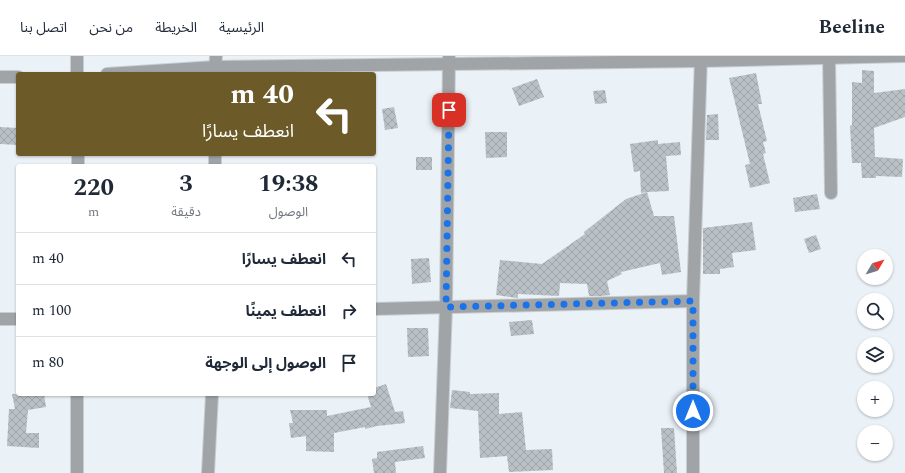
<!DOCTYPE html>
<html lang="ar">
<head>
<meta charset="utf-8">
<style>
	body { margin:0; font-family:Spectral,"Noto Sans Arabic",serif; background:#f2f2f3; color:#1f2937; direction:rtl; height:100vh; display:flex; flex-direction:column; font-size:15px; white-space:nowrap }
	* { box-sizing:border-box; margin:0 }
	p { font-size:13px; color:#747a83 }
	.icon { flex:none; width:22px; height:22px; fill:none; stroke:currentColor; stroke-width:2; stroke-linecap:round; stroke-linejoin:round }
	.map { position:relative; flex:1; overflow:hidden; direction:ltr }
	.side { position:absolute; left:16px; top:108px; width:360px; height:232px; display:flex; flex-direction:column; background:#fff; border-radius:4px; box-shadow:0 1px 3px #0004; direction:rtl }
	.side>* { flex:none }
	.banner { position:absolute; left:16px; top:16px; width:360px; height:84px; border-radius:4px; box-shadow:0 1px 3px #0004; direction:rtl; background:#6c5b29; color:#fff; overflow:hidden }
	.needle { width:26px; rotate:52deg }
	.controls { position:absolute; left:857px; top:193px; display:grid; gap:8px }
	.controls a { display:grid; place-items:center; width:36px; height:36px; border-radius:50%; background:#fff; box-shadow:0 1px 3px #0004; font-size:20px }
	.pin { position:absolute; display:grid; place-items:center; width:34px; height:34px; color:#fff; margin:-17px; border-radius:8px; box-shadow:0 2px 6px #0006 }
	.me { position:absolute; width:44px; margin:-22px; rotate:0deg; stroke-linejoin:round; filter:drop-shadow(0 0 3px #0008) }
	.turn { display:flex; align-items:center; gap:14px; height:84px; padding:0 16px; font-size:18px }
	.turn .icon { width:52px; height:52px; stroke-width:2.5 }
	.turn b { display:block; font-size:28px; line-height:34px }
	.eta { display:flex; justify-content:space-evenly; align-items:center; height:68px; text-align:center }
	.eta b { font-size:24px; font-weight:700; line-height:28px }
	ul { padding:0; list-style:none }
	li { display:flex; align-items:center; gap:12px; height:52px; padding:0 16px; border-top:1px solid #e0e1e3 }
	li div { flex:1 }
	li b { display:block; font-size:15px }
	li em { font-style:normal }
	header { display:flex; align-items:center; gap:24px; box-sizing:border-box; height:56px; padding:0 20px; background:#fff; border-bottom:1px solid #e0e1e3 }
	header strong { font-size:19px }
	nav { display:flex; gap:22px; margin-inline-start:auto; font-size:14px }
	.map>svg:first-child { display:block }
	.building { fill:url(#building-cross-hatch) }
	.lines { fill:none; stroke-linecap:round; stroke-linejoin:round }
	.street-casing { stroke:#c7cdd3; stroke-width:14 }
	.street { stroke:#a1a4a7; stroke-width:12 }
	.route { stroke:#1a73e8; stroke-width:7; stroke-dasharray:0 12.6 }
</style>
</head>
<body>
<header>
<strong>Beeline</strong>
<nav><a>الرئيسية</a><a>الخريطة</a><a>من نحن</a><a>اتصل بنا</a></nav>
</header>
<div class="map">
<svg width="905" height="417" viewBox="0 0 905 417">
	<defs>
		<pattern id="building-cross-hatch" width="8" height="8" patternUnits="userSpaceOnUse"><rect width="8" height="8" fill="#bac1c6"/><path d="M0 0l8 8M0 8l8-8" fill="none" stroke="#9fa5a9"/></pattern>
	</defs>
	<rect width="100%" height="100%" fill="#eaf1f7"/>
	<g class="building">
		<path d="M 862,14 L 874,15 L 874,37 L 905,33 L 905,61 L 874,72 L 875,101 L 903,103 L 902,121 L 876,120 L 876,122 L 862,122 L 861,107 L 852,107 L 850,70 L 852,69 L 852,26 L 862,27 Z"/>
		<path d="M 756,17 L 762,48 L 758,48 L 767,85 L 763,86 L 766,97 L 763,98 L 770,127 L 750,132 L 745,109 L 750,108 L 729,22 Z"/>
		<path d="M 537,23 L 544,41 L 519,50 L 512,32 Z"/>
		<path d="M 605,34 L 607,47 L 595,48 L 593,35 Z"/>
		<path d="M 394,51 L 398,72 L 385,74 L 382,53 Z"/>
		<path d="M 718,58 L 719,84 L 706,84 L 707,59 Z"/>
		<path d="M 0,71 L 18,72 L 18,89 L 0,88 Z"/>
		<path d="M 485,76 L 507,76 L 507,101 L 486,102 Z"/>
		<path d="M 658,84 L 658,88 L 680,86 L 681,99 L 666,100 L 669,135 L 647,136 L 654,160 L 674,160 L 681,216 L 662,219 L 660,207 L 621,216 L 622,218 L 607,225 L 610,239 L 601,240 L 589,240 L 587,228 L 560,227 L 559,240 L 518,238 L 518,242 L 496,239 L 500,204 L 542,208 L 585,178 L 584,176 L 626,143 L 647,136 L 641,137 L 640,115 L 634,116 L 630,88 Z"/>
		<rect x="416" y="101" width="16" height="13"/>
		<path d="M 817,138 L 820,153 L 795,156 L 793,142 Z"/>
		<path d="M 752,166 L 756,194 L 732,197 L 734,211 L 720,213 L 720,218 L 703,218 L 703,172 Z"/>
		<path d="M 816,179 L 821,193 L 809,197 L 804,183 Z"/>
		<path d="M 429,202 L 431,226 L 412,228 L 411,203 Z"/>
		<path d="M 532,264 L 534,278 L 511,280 L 509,266 Z"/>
		<path d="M 407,272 L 428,272 L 429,300 L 408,301 Z"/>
		<path d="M 386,328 L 395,356 L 403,355 L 405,367 L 377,370 L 365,373 L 365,371 L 334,377 L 334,396 L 306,395 L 306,380 L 291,382 L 289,367 L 293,367 L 290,354 L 327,354 L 327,360 L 371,351 L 367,338 L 374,338 L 374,332 Z"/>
		<path d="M 452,334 L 470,336 L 470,338 L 499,337 L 499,358 L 522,356 L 526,394 L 552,393 L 553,414 L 509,416 L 507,400 L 480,402 L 478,355 L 450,352 Z"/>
		<path d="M 12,338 L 44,338 L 46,351 L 28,354 L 26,377 L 39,377 L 39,392 L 7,390 L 9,353 L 15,353 Z"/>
		<path d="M 661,372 L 674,372 L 677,417 L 664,417 Z"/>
		<path d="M 423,390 L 425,402 L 395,406 L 396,417 L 374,417 L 372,403 L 377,402 L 377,396 Z"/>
	</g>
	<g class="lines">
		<defs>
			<g id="street">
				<path d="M 77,0 L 77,18"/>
				<path d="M 829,0 L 831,137"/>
				<path d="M 107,18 L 215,11 L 701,5 L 905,0"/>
				<path d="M 215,18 L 216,0"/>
				<path d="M 0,21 L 18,21"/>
				<path d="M 78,98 L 78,110"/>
				<path d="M 215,110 L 215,98"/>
				<path d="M 374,253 L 693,245"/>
				<path d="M 0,263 L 18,263"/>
				<path d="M 77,417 L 77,338"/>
				<path d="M 208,417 L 212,338"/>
				<path d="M 440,417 L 446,251 L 449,0"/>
				<path d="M 693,417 L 693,245 L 701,0"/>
			</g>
		</defs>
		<use href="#street" class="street-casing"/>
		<use href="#street" class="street"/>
	</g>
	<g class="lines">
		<path class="route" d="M 449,54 L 446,251 L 693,245 L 693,355"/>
	</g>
</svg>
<div class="controls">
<a><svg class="needle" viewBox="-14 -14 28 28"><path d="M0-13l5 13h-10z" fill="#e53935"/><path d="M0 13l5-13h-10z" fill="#747a83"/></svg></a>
<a><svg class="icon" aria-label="search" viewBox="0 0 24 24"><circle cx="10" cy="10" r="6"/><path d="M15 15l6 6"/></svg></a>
<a><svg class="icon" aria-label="layers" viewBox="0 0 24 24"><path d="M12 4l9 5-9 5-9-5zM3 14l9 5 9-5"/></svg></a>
<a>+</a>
<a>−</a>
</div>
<div class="pin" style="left:449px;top:54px;background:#d93025"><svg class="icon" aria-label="arrive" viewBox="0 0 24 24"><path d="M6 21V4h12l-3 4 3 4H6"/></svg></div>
<svg class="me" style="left:693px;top:355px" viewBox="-20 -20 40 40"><circle r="17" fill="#1a73e8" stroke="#fff" stroke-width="3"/><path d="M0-11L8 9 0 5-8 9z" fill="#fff"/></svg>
<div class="banner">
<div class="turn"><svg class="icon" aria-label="left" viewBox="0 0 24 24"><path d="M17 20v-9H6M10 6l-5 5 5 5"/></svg><div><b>40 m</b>انعطف يسارًا</div></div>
</div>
<section class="side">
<div class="eta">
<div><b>19:38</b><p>الوصول</p></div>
<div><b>3</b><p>دقيقة</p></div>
<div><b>220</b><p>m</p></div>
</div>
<ul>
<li><svg class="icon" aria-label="left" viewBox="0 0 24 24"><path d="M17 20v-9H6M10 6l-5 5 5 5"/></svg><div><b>انعطف يسارًا</b></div><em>40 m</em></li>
<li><svg class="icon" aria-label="right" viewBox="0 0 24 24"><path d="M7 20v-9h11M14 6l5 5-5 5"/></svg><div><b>انعطف يمينًا</b></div><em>100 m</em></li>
<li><svg class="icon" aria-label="arrive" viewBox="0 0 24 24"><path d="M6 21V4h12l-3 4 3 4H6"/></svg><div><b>الوصول إلى الوجهة</b></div><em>80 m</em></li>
</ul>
</section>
</div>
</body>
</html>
